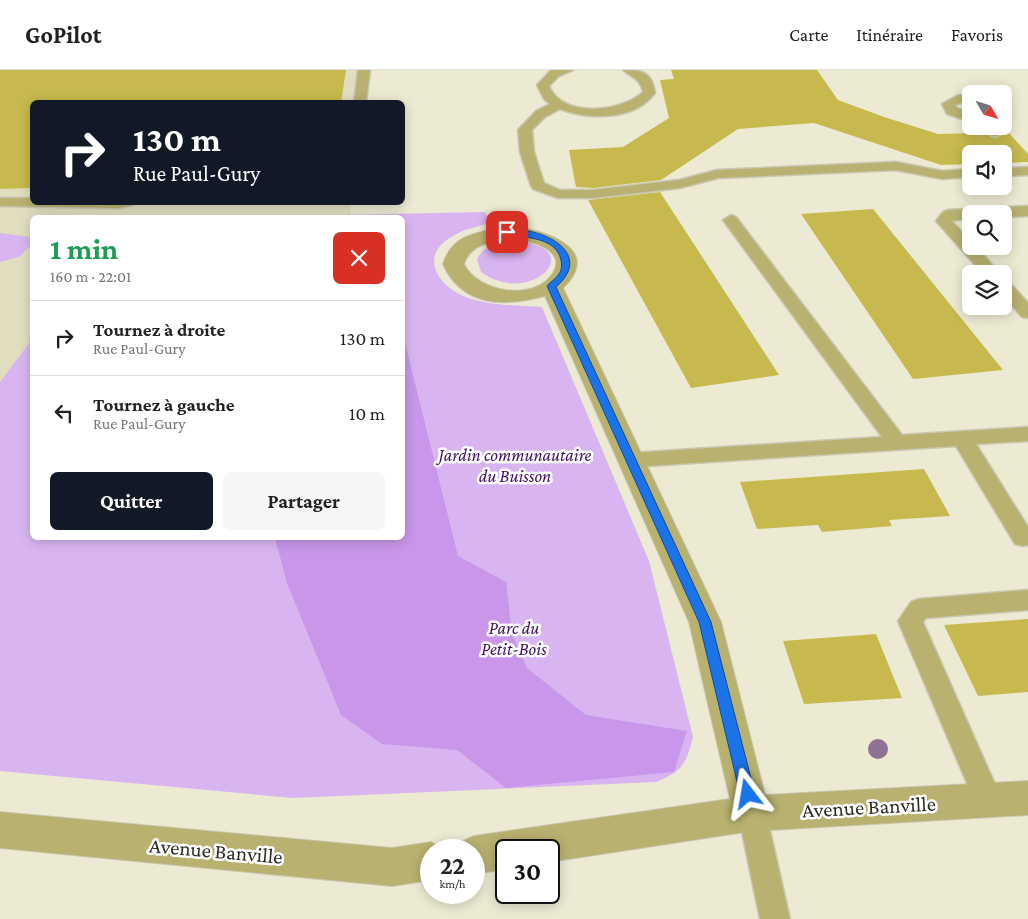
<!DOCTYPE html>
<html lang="fr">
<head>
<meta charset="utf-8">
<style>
	body { margin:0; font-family:"Crimson Pro",serif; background:#f6f6f6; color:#222; height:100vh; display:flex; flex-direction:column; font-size:19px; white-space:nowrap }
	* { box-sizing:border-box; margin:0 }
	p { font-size:16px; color:#767676 }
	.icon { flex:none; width:28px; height:28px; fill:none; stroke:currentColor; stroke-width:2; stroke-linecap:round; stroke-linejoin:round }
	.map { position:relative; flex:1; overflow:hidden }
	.sheet { position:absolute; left:30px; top:145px; width:375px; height:325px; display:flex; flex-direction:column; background:#fff; border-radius:8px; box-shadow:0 2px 12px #0003 }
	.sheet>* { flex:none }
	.hud { position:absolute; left:30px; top:30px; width:375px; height:105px; border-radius:8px; box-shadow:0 2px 12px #0003; background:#111827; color:#fff; overflow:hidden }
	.needle { width:32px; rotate:129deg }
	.controls { position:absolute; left:962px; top:15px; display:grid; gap:10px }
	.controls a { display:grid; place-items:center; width:50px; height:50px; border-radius:8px; background:#fff; box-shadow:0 2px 12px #0003; font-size:25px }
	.speed { position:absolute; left:420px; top:769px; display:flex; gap:10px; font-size:25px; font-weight:700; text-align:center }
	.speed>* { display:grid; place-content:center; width:65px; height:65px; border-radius:50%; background:#fff; box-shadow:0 2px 12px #0003; line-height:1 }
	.speed small { font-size:12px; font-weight:400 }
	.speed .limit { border:2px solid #111; border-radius:8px; background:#fff; color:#111 }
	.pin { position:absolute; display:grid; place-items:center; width:42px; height:42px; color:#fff; margin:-21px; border-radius:10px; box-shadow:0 2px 8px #0006 }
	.me { position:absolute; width:55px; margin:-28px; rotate:346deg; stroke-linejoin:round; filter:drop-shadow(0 0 4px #0008) }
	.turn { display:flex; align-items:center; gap:18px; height:105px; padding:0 20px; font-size:22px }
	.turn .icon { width:65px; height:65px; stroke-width:2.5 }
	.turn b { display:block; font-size:35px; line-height:42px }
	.round { display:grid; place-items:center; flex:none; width:52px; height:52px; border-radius:8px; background:#f6f6f6 }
	.headline { display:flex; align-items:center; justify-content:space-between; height:85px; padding:0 20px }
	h1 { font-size:30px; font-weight:700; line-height:38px; color:#1e9e55 }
	.cta { display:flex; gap:10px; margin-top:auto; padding:10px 20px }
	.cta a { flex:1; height:58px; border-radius:8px; background:#111827; color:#fff; font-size:20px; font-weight:700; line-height:58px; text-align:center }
	.cta a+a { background:#f6f6f6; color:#222 }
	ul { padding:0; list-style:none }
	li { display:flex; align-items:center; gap:15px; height:75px; padding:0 20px; border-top:1px solid #e0e0e0 }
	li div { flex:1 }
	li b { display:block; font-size:19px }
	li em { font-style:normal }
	header { display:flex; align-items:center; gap:30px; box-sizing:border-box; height:70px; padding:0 25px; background:#fff; border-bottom:1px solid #e0e0e0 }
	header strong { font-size:24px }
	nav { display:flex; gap:28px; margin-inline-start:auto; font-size:18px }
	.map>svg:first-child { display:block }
	.built { fill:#e1ddbf }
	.green { fill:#d8b5f0 }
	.forest { fill:#c996ea }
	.building { fill:#c7b94d }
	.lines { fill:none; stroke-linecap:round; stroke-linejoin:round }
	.service-casing { stroke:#c9c8b2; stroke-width:3 }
	.minor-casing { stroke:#c9c8b2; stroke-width:2 }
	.service { fill:#b9b170; fill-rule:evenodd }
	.minor { fill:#b9b170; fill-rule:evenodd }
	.tree { fill:#8e7291 }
	.route { fill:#1a73e8; stroke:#114b97 }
	.labels { text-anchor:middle; stroke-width:5; stroke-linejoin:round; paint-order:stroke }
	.park-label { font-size:18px; font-style:italic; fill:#42105b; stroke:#fff }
	.near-street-label { font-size:21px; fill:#2c2b23; stroke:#fff }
</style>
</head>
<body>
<header>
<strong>GoPilot</strong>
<nav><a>Carte</a><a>Itinéraire</a><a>Favoris</a></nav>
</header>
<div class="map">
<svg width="1028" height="849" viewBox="0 0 1028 849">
	<rect width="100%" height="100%" fill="#ecead2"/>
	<path class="built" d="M 0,0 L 359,0 L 357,32 L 32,32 L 32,132 L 351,133 L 350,145 L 32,148 L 32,269 L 0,312 Z"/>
	<g class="green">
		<path d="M 485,142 L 492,153 C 478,156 464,159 451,167 C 421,185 435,212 461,225 C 485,236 516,235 542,237 L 649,491 L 693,667 C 686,694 683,701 656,712 L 293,728 L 0,701 L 0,312 L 32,269 L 32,468 L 402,468 L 402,148 L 244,147 Z"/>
		<path d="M 0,163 L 29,167 L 32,174 L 19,187 L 0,192 Z"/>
		<path d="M 511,171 C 593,174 532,239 481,202 L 477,189 C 484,175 497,173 511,171 Z"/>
	</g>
	<path class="forest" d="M 403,265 L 458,486 L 506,512 L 512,564 L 527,598 L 586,645 L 687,661 L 674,702 L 506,718 L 457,680 L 382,674 L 341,645 L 287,513 L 275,468 L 402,468 Z"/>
	<g class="building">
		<path d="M 0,0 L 346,0 L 341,32 L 32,32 L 32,118 L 0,119 Z"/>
		<path d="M 671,0 L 817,0 L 838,30 L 884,47 L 938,64 L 987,63 L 991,67 L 996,68 L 1008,62 L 1028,84 L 1028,92 L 1004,93 L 1004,84 L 971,84 L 971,94 L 941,95 L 814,53 L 738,59 L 661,110 L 593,118 L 576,117 L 569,80 L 623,77 L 669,48 L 660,10 L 674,9 Z"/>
		<path d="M 660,122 L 779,305 L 691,318 L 588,130 Z"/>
		<path d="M 873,139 L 1003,300 L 913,309 L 801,144 Z"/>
		<path d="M 924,399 L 950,446 L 889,450 L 892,456 L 822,462 L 818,455 L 757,459 L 740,412 Z"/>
		<path d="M 1028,549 L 1028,622 L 978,626 L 944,555 Z"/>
		<path d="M 876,564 L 902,628 L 804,634 L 783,571 Z"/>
	</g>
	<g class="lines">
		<defs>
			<g id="service">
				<path d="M 358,0 L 370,0 L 366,32 L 354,32 Z"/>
				<path d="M 551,0 L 573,0 L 559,6 L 549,16 C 563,49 621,42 643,22 C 640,8 632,8 623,0 C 642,0 652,2 655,23 C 634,51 589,50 560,39 L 545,47 L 532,60 L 534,82 L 544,113 L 560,120 L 593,120 L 679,110 L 717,100 L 896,92 L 942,101 L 971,99 L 971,107 L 942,109 L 896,100 L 718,108 L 680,118 L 593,128 L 558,128 L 533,119 L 531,116 L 520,82 L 518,60 L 536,41 L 550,34 L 544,29 L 537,15 Z"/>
				<path d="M 958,25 L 971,26 L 971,34 L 960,33 L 955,35 L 957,38 L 971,44 L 971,52 L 947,44 L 942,34 Z"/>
				<path d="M 985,56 L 998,56 L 1003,62 L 996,66 L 991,65 Z"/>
				<path d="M 1028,97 L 1028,105 L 1004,106 L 1004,98 Z"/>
				<path d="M 0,128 L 32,128 L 32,132 L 135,132 L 133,135 L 119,138 L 0,136 Z"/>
				<path d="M 1028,136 L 1028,146 L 1004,147 L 1004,144 L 971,144 L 971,148 L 952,151 L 971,172 L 971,176 L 976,176 L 1000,204 L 983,204 L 936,151 L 943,142 L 948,140 Z"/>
				<path d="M 731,145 L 736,147 L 902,365 L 1028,357 L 1028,371 L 976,374 L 1028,457 L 1028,475 L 1023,476 L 1015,474 L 956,376 L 631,397 L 624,395 L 621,390 L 624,385 L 631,383 L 882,367 L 723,150 Z"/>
				<path d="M 1004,212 L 1010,213 L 1028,233 L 1028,248 L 1022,247 L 1004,227 Z"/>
				<path d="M 1028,520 L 1028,540 L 926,548 L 923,552 L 1002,730 L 998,739 L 988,743 L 978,739 L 898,551 L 911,532 L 919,529 Z"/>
				<path d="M 752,729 L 762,733 L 766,743 L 790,849 L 760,849 L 738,743 L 742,733 Z"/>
			</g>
			<g id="minor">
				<path d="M 507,156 C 538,158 606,177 563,218 L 721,552 L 765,725 L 1028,711 L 1028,745 L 752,761 L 549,792 L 549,780 L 506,780 L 506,799 L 474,804 L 474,780 L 457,780 L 461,772 L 474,766 L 730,729 L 689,552 L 545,226 C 505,237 462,237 443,194 C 453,163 478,163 507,156 ZM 507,168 C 522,169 569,177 553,203 C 535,232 478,223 464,194 C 470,175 489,172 507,168 Z"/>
				<path d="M 0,742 L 392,778 L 431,772 L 445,780 L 431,780 L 431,810 L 392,816 L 0,778 Z"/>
			</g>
		</defs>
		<use href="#service" class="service-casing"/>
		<use href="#minor" class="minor-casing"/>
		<use href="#service" class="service"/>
		<use href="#minor" class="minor"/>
	</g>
	<circle class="tree" cx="878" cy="679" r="10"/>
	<path class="route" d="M 504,160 C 537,155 597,181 556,217 L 711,552 L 755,724 L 753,729 L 748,731 L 742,729 L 740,724 L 699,552 L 547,216 C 550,212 556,209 558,205 C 562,201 562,195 561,190 C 556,166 523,168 504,164 Z"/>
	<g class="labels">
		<g class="park-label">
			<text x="515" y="391">Jardin communautaire<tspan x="515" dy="21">du Buisson</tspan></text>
			<text x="514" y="564">Parc du<tspan x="514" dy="21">Petit-Bois</tspan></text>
		</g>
		<g class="near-street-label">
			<text transform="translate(869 737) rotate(-3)" y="7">Avenue Banville</text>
			<text transform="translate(216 781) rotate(5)" y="7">Avenue Banville</text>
		</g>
	</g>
</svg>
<div class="controls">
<a><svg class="needle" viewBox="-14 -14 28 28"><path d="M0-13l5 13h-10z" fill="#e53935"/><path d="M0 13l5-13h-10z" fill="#767676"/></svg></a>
<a><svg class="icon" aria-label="sound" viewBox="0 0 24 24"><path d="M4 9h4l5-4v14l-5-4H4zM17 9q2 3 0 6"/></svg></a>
<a><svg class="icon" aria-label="search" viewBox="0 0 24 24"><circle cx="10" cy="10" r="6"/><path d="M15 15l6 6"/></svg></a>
<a><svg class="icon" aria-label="layers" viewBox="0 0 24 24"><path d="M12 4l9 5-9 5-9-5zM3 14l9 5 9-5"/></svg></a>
</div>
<div class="speed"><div>22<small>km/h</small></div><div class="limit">30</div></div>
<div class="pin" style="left:507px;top:162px;background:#d93025"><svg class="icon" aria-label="arrive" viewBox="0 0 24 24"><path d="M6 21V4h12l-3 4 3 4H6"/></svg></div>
<svg class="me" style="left:748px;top:724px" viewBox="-20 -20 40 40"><path d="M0-17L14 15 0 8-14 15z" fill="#1a73e8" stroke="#fff" stroke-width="4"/></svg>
<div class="hud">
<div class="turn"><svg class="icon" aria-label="right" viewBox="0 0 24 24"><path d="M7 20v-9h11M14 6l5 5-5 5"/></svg><div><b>130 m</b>Rue Paul-Gury</div></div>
</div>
<section class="sheet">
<div class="headline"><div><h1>1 min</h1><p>160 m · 22:01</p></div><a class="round" style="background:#d93025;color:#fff"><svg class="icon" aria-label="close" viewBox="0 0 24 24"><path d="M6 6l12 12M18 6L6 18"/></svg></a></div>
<ul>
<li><svg class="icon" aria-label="right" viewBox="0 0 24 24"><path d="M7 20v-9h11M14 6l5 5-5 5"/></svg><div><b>Tournez à droite</b><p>Rue Paul-Gury</p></div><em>130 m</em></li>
<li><svg class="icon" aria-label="left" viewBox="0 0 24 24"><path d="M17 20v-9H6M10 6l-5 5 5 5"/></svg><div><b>Tournez à gauche</b><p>Rue Paul-Gury</p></div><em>10 m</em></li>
</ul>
<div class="cta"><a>Quitter</a><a>Partager</a></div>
</section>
</div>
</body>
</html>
